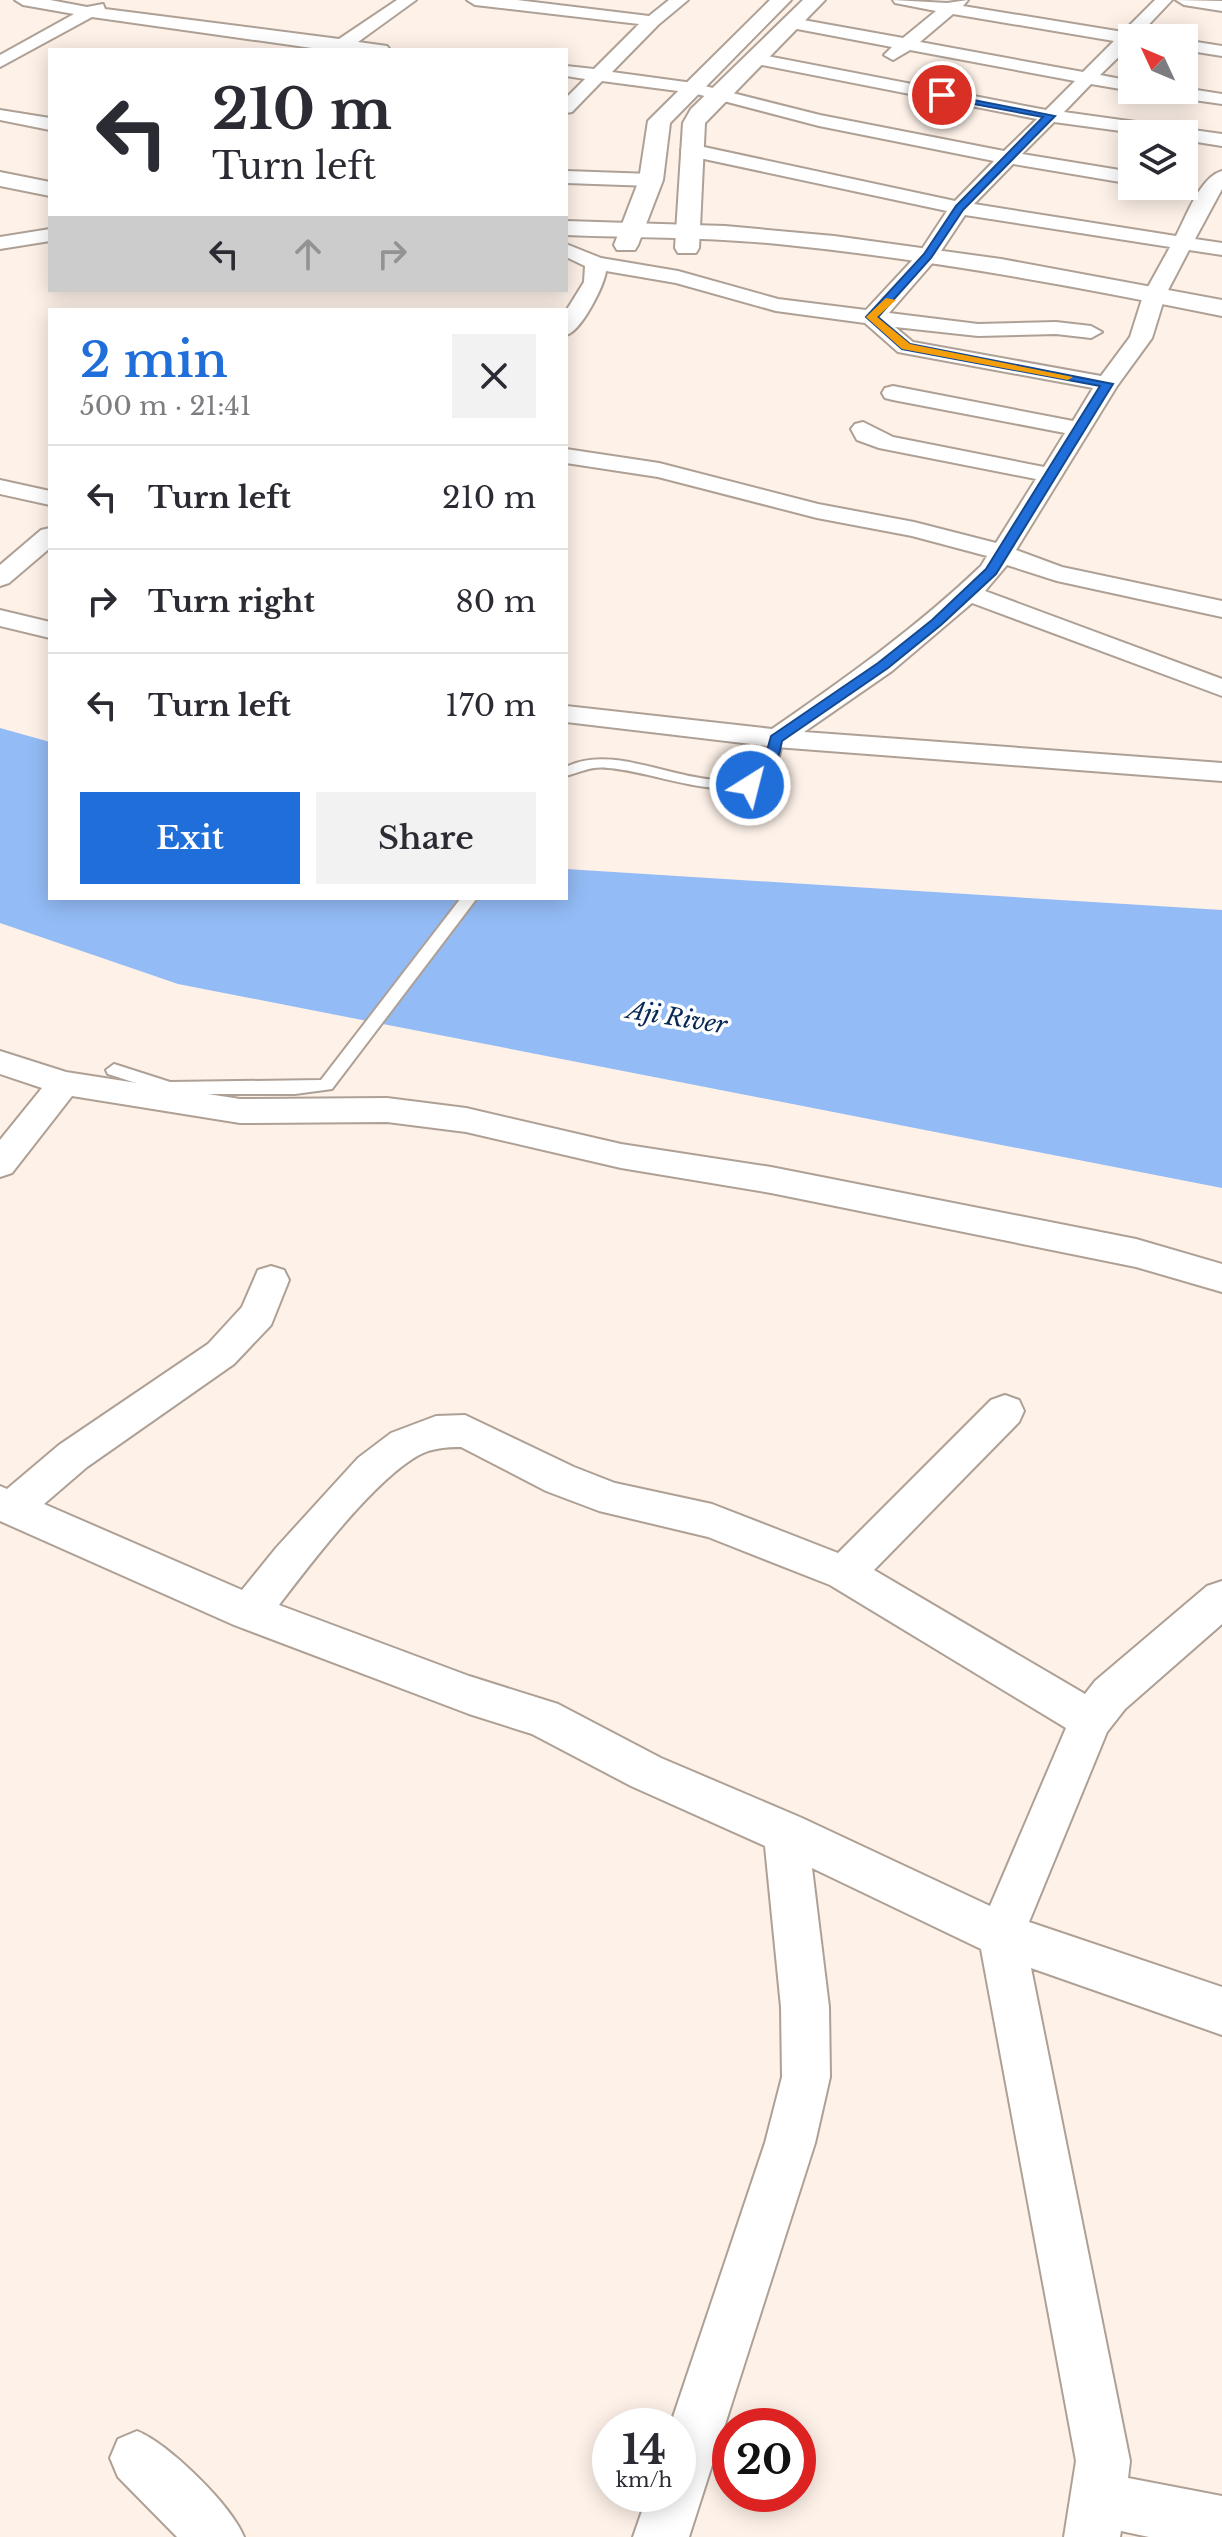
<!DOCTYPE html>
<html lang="en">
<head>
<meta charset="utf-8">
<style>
	body { margin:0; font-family:"Libre Baskerville",serif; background:#f2f2f3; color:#2b2b33; height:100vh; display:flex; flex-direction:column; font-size:30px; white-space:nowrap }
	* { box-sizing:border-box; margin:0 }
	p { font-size:26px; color:#7c7c81 }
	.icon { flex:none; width:44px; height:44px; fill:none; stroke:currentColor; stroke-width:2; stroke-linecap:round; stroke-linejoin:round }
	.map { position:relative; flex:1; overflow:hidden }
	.panel { position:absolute; left:48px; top:308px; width:520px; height:592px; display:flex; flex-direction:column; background:#fff; border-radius:0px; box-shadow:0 4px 20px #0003 }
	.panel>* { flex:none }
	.banner { position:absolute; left:48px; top:48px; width:520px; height:244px; border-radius:0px; box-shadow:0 4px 20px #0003; background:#fff; color:#2b2b33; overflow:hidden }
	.needle { width:52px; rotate:314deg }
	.fabs { position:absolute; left:1118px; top:24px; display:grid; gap:16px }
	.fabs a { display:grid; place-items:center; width:80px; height:80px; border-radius:0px; background:#fff; box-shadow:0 4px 20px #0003; font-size:40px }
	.speed { position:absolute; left:592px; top:2408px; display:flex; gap:16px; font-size:40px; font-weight:700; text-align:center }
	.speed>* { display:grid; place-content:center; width:104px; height:104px; border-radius:50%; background:#fff; box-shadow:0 4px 20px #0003; line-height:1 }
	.speed small { font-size:20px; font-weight:400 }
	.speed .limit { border:12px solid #d22; background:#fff; color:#111 }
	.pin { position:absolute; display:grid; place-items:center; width:68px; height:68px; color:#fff; margin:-34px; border:4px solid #fff; border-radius:50%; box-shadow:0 2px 8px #0007 }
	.me { position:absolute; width:88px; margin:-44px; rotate:36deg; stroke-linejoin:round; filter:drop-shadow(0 0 6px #0008) }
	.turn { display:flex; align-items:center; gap:28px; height:168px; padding:0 32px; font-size:36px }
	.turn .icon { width:104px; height:104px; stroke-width:2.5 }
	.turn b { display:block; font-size:56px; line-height:68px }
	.lanes { display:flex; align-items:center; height:76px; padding:0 32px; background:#0003; justify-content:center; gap:40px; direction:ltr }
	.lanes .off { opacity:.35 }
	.round { display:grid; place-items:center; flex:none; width:84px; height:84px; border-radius:0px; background:#f2f2f3 }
	.overview { display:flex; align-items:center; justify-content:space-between; height:136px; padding:0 32px }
	h1 { font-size:48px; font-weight:600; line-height:60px; color:#206ed9 }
	.action { display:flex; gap:16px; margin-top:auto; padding:16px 32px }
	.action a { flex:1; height:92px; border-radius:0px; background:#206ed9; color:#fff; font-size:32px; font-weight:600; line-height:92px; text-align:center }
	.action a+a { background:#f2f2f3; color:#2b2b33 }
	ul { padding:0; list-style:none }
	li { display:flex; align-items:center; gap:24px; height:104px; padding:0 32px; border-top:2px solid #e1e1e2 }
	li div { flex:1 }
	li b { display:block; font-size:30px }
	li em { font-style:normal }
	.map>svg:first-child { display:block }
	.water { fill:#93bbf5 }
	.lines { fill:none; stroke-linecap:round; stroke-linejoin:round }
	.lane-casing { stroke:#aea095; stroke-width:4 }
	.street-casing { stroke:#aea095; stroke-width:4 }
	.secondary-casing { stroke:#aea095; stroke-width:4 }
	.primary-casing { stroke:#aea095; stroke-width:4 }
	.lane { fill:#fff; fill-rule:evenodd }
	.street { fill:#fff; fill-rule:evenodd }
	.secondary { fill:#fff; fill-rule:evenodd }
	.primary { fill:#fff; fill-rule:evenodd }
	.route { fill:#206ed9; stroke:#15488d; stroke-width:2 }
	.slow { fill:#f59e0b }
	.labels { text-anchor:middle; stroke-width:7; stroke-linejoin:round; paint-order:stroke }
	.water-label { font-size:24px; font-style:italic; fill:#092854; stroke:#fff }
</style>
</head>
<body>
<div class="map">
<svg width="1222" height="2537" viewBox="0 0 1222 2537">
	<rect width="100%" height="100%" fill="#fdf1e8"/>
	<path class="water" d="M 0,728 L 50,742 L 50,898 L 566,898 L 566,869 L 1222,910 L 1222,1188 L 178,984 L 0,923 Z"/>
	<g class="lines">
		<defs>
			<g id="lane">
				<path d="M 776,735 L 783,739 L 776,770 C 739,811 656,771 608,768 C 591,766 581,772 566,776 L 566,767 C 626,737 711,807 763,768 L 769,739 Z"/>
				<path d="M 461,898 L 477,898 L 332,1089 L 295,1094 L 170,1094 L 108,1074 L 106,1070 L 114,1064 L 170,1082 L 321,1080 Z"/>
			</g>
			<g id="street">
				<path d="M 15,0 L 50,0 L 87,7 L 103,4 L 105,9 L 339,39 L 397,0 L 416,0 L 358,42 L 387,46 L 390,50 L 326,50 L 92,17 L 0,67 L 0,55 L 74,14 L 23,5 Z"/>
				<path d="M 467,0 L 517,0 L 649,16 L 669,0 L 688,0 L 658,25 L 612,72 L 693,83 L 820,115 L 1004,151 L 1037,119 L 757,64 L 748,59 L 757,54 L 1046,110 L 1075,81 L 910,50 L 893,60 L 884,55 L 892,47 L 792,28 L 784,23 L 792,18 L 903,38 L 936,11 L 895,3 L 893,0 L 947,3 L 968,0 L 963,6 L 1123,32 L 1155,0 L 1172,0 L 1138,36 L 1140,38 L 1132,38 L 1132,44 L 1100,75 L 1132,81 L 1132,90 L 1137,90 L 1132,91 L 1091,84 L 1064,112 L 1222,134 L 1222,146 L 1184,140 L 1184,134 L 1143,134 L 1054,122 L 1022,154 L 1132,172 L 1132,184 L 1013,164 L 974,204 L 1176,236 C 1186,217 1200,177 1222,171 L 1222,189 L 1195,239 L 1222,243 L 1222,255 L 1189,250 L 1165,296 L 1152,338 L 1117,386 L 1016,550 L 1062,567 L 1222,601 L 1222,617 L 1057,581 L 1007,565 L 985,591 L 1222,679 L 1222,696 L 972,603 L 892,671 L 804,732 L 1222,763 L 1222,781 L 776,747 L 566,722 L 566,706 L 772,729 C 846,678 916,628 981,566 L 987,556 L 912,536 L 817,518 L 658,477 L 566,463 L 566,449 L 659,463 L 818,504 L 914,522 L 996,543 L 1036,479 L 879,448 L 857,440 L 851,429 L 855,424 L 863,422 L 893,437 L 1044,467 L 1065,433 L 893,400 L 885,398 L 882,393 L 885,388 L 893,386 L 1073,421 L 1093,388 L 898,352 L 865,323 L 776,311 L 676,283 L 606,271 C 604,286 581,332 566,335 L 566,311 L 584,282 L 585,266 L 566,257 L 566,244 L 601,258 L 678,271 L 778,299 L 866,310 L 920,252 L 947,211 L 690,156 L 683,154 L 681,150 L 683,146 L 690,144 L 955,201 L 994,161 L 819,126 L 693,93 L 602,81 L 572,112 L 566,113 L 566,98 L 585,79 L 566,76 L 566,66 L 594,69 L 639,24 L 475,5 ZM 953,14 L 1114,41 L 1083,72 L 920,42 ZM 965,215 L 1170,247 L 1143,296 L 1130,337 L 1101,376 L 913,342 L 895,327 L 978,336 L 1056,334 L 1091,338 L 1102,332 L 1091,326 L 1056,322 L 978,324 L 889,313 L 935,260 Z"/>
				<path d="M 1176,0 L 1222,1 L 1222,11 L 1184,5 Z"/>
				<path d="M 1184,40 L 1222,46 L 1222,56 L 1184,50 Z"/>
				<path d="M 1184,88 L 1222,94 L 1222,104 L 1159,95 L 1150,90 Z"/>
				<path d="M 0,110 L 50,118 L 50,130 L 0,120 Z"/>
				<path d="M 566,171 L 651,174 L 661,180 L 651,186 L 566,183 Z"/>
				<path d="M 50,229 L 50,241 L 0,249 L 0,237 Z"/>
				<path d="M 0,480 L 50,491 L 50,505 L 0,494 Z"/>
				<path d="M 50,528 L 50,548 L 9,583 L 0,586 L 0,565 L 41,530 Z"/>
				<path d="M 0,610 L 50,622 L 50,638 L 0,626 Z"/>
				<path d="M 0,1051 L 66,1072 L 240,1099 L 387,1098 L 466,1108 L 621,1144 L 771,1167 L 1136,1239 L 1222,1264 L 1222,1292 L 1136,1267 L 771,1193 L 621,1168 L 466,1132 L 387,1122 L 240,1123 L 72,1096 L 12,1173 L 0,1177 L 0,1140 L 42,1088 L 0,1074 Z"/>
				<path d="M 271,1266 L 284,1270 L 289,1280 L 271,1325 L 234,1364 L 87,1467 L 44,1504 L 242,1590 L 276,1548 L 358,1458 L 391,1433 L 436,1416 L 465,1415 L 574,1467 L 615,1483 L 712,1504 L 838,1553 L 991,1400 L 1005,1395 L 1019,1400 L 1024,1411 L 1019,1422 L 874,1570 L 1085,1694 L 1095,1681 L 1207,1586 L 1222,1581 L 1222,1624 L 1125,1709 L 1107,1732 L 1029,1922 L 1222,1987 L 1222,2035 L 1031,1968 L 1130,2461 L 1128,2478 L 1222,2496 L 1222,2537 L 1149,2537 L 1121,2531 L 1120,2537 L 1064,2537 L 1076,2461 L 981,1949 L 812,1868 L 829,2007 L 830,2077 L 815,2143 L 689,2537 L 633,2537 L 648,2494 L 678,2494 L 678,2426 L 670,2426 L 765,2143 L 782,2077 L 781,2007 L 765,1846 L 631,1786 L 532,1734 L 469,1714 L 234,1625 L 0,1521 L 0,1486 L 7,1489 L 59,1445 L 208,1344 L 242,1307 L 258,1270 ZM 461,1447 L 546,1491 L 599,1511 L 708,1537 L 830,1585 L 1066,1728 L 990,1906 L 802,1818 L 661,1758 L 558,1704 L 469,1676 L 279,1605 C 311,1563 374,1480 419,1455 C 432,1448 446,1447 461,1447 Z"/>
				<path d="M 137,2431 C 169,2444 231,2505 244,2537 L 177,2537 L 118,2477 L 110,2458 L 118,2439 Z"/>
			</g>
			<g id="secondary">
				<path d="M 770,0 L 791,0 L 670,123 L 663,180 L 638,245 L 635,250 L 617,250 L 614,245 L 639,180 L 648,121 Z"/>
				<path d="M 803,0 L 825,0 L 705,123 L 699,248 L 696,253 L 678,253 L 675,248 L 683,123 L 691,109 Z"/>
			</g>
			<g id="primary">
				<path d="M 0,172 L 50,182 L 50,196 L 0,186 Z"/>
				<path d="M 566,221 L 725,226 L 834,236 L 1001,259 L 1222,300 L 1222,316 C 1075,286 928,259 778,244 C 708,237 637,238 566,235 Z"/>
			</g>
		</defs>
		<use href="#lane" class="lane-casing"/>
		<use href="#street" class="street-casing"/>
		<use href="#secondary" class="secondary-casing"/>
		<use href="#primary" class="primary-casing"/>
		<use href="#lane" class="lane"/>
		<use href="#street" class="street"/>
		<use href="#secondary" class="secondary"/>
		<use href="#primary" class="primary"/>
	</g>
	<path class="route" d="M 938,93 L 1055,116 L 963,210 L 931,258 L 878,317 L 910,344 L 1113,384 L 996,574 L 941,625 L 888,668 L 782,741 C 778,761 771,792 745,788 L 745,782 L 762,769 L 771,736 L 878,663 L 932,620 L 986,569 L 1100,386 L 902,349 L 866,317 L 924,254 L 956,206 L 1043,117 L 942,98 Z"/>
	<path class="slow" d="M 886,298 L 896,300 L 877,317 L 910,344 L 1073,377 L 1068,380 L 902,349 L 866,317 Z"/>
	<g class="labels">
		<g class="water-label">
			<text transform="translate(677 1018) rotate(9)" y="8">Aji River</text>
		</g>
	</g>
</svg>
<div class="fabs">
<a><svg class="needle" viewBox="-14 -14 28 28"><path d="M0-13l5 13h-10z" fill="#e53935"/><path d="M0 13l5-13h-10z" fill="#7c7c81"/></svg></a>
<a><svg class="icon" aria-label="layers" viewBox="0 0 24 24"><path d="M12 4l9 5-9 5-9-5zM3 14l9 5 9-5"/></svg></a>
</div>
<div class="speed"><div>14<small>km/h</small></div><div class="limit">20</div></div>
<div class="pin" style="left:942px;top:95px;background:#d93025"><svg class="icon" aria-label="arrive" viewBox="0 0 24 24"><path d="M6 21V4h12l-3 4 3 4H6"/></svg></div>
<svg class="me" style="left:750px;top:785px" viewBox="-20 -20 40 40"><circle r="17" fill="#206ed9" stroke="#fff" stroke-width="3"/><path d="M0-11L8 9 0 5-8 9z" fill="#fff"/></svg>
<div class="banner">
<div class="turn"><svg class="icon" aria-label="left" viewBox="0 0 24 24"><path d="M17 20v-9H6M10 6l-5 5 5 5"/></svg><div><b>210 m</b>Turn left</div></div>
<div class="lanes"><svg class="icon" aria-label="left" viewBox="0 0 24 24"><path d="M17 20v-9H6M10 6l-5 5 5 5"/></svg><svg class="icon off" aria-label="ahead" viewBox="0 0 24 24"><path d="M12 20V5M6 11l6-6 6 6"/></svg><svg class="icon off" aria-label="right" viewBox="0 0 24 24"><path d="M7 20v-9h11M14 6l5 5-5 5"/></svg></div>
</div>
<section class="panel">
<div class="overview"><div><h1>2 min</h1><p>500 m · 21:41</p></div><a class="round"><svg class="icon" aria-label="close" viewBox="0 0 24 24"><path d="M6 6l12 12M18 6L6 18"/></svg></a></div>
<ul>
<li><svg class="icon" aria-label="left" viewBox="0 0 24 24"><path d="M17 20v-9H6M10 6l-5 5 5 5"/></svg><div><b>Turn left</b></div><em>210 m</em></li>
<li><svg class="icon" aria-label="right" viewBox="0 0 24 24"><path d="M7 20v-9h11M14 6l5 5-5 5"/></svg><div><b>Turn right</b></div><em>80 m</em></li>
<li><svg class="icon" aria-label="left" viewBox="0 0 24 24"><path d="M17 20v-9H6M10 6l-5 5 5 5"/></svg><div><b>Turn left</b></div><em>170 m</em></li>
</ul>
<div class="action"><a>Exit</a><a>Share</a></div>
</section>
</div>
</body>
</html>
